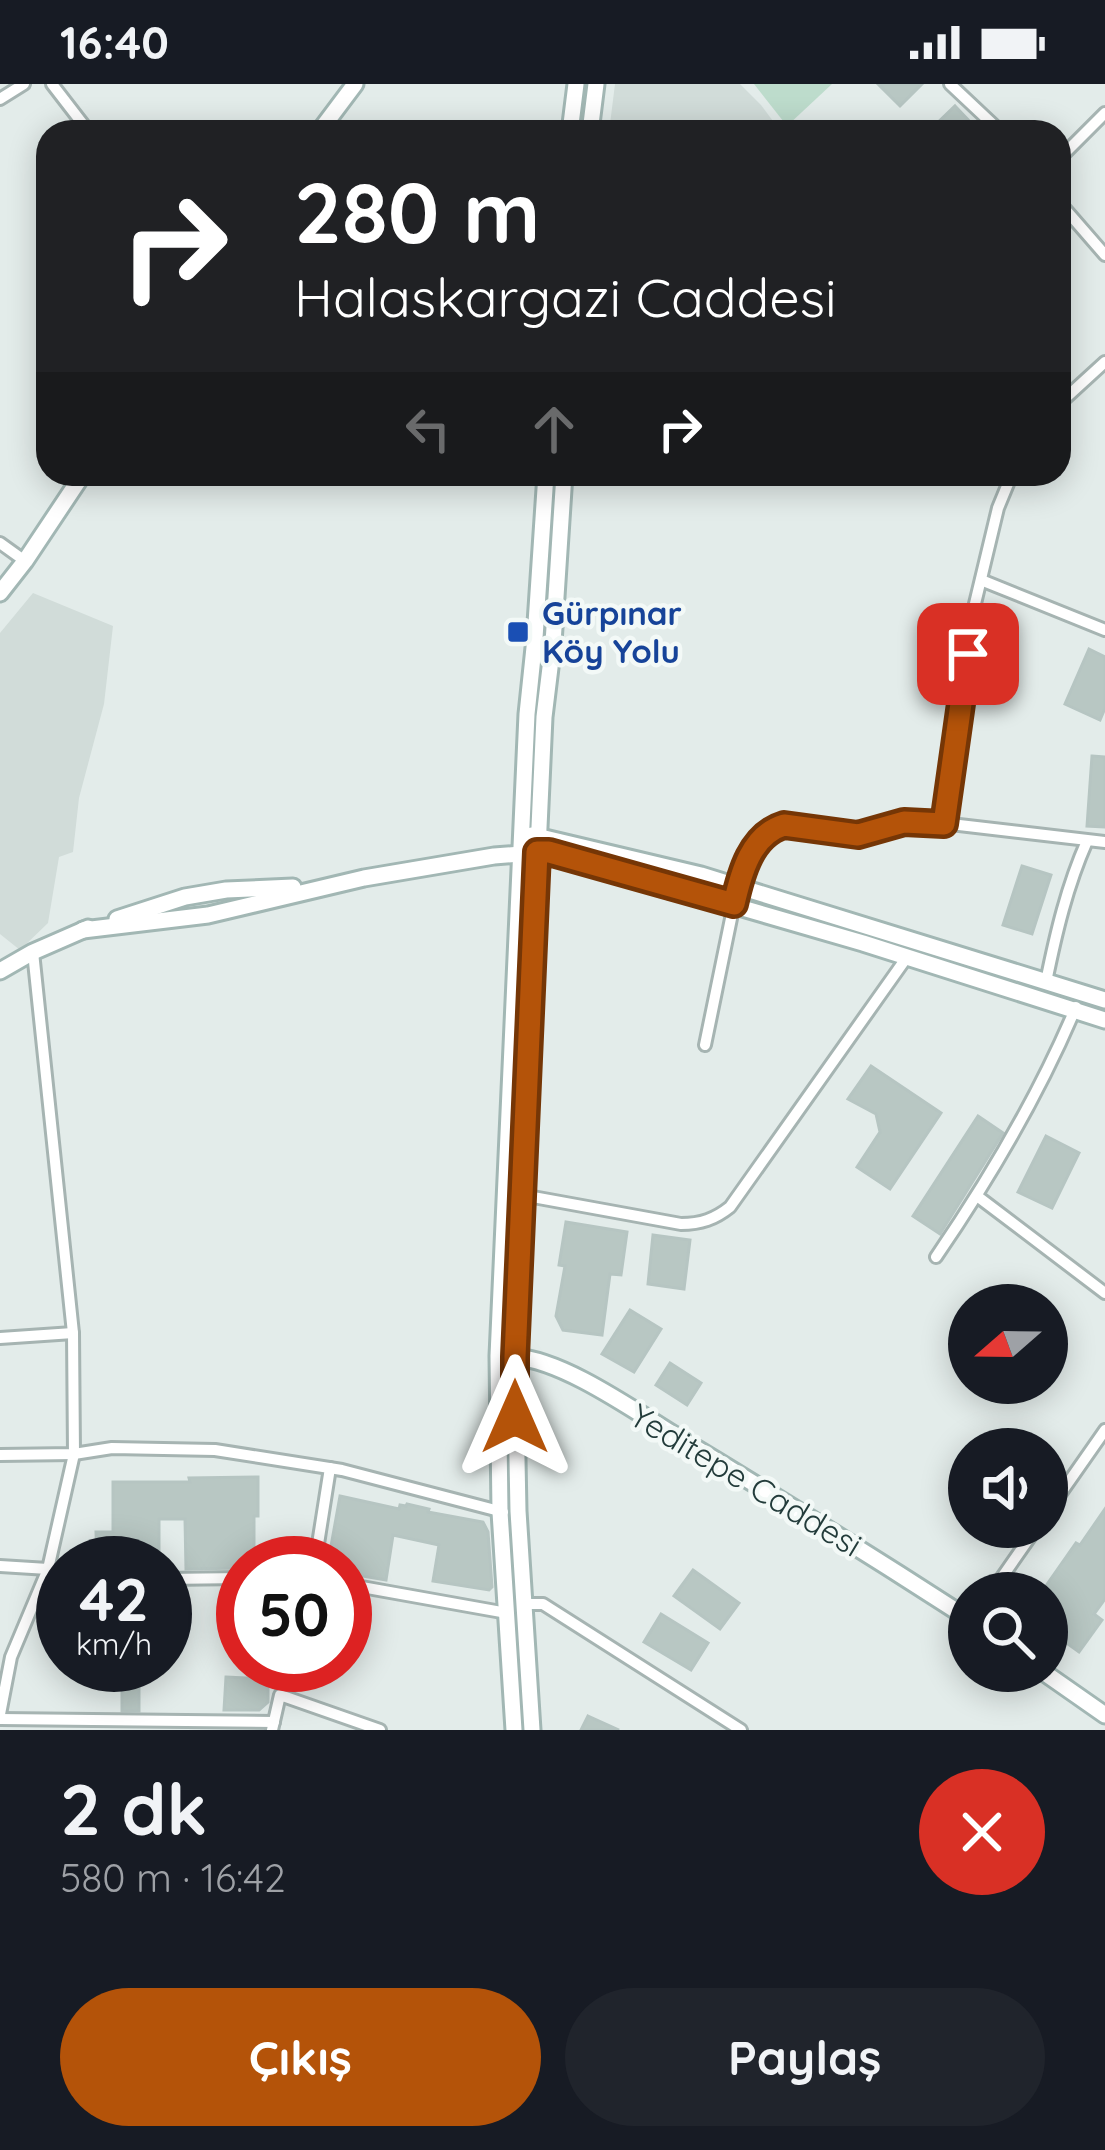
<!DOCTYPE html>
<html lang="tr">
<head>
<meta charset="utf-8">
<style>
	body { margin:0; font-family:Quicksand,sans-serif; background:#20242c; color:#f1f3f6; height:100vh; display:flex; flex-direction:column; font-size:45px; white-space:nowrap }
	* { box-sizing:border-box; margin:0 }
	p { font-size:39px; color:#9ea1a6 }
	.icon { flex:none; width:66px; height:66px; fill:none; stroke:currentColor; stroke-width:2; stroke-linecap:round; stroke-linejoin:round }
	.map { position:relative; height:1646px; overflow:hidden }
	.sheet { display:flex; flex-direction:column; background:#171b24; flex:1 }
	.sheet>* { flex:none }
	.banner { position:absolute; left:36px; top:36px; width:1035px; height:366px; border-radius:36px; box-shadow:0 6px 30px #0003; background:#202124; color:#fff; overflow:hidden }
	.needle { width:78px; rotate:250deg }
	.fabs { position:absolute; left:948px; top:1200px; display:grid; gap:24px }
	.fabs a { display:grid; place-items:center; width:120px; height:120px; border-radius:50%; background:#171b24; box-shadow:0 6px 30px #0003; font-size:60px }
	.speed { position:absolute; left:36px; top:1452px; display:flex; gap:24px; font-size:60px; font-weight:700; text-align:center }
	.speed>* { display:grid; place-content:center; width:156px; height:156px; border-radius:50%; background:#171b24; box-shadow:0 6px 30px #0003; line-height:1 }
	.speed small { font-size:30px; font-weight:400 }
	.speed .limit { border:18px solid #d22; background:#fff; color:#111 }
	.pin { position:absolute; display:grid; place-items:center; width:102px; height:102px; color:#fff; margin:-51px; border-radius:24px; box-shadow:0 6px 18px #0006 }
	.me { position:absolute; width:132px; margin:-66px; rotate:0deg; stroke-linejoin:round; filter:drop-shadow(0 0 9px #0008) }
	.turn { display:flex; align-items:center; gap:42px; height:252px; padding:0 60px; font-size:54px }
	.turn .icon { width:156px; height:156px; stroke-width:2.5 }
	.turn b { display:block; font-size:84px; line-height:102px }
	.lanes { display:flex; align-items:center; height:114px; padding:0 60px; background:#0003; justify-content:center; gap:60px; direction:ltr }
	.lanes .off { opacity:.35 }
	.round { display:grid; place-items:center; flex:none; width:126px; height:126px; border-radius:63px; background:#20242c }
	.head { display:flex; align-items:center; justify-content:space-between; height:204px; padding:0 60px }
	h1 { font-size:72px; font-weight:800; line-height:90px }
	.action { display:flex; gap:24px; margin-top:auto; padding:24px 60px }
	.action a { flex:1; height:138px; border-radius:72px; background:#b45309; color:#fff; font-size:48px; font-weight:800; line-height:138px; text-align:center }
	.action a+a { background:#20242c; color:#f1f3f6 }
	.status { display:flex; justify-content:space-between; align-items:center; height:84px; padding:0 60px; background:#171b24; direction:ltr }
	.status svg { height:33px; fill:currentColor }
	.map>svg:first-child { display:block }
	.built { fill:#d1dcd9 }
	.green { fill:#bddccc }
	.building { fill:#b8c7c3; stroke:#b6c5c2; stroke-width:3 }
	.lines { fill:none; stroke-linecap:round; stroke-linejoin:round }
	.street-casing { stroke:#a6b4b2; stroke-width:16 }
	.secondary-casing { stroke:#a2b7b4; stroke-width:21 }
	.street { stroke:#fff; stroke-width:10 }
	.secondary { stroke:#fff; stroke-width:15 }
	.route-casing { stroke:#753606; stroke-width:30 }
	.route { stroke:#b45309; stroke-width:21 }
	.transit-dot { fill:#1a4fb4; stroke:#f3f9f7; stroke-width:4.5 }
	.labels { text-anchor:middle; stroke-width:9; stroke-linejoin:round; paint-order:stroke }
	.transit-label { font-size:33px; font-weight:bold; fill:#164399; stroke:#f3f9f7; text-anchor:start }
	.street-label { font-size:33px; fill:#233c3b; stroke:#f3f9f7 }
</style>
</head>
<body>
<div class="status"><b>16:40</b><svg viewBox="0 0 49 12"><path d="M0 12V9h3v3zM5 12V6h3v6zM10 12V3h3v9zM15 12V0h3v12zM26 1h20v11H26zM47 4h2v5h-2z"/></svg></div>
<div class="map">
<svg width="1105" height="1646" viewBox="0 0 1105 1646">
	<rect width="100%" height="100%" fill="#e3ecea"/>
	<g class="built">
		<path d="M 615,0 L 740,0 L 761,21 L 781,48 L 609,48 Z"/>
		<path d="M 33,509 L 113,542 L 104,620 L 79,714 L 73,768 L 59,773 L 48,839 L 20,866 L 0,850 L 0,549 Z"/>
	</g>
	<path class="green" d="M 754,0 L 832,0 L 787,42 Z"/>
	<g class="building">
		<path d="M 878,0 L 922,0 L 900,22 Z"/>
		<path d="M 955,22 L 972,40 L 963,48 L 928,48 Z"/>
		<path d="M 1089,565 L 1105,573 L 1105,624 L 1100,636 L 1065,620 Z"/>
		<path d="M 1092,672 L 1105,673 L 1105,743 L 1087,742 Z"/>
		<path d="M 1022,782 L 1051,791 L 1032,850 L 1003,841 Z"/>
		<path d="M 871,982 L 941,1029 L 890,1105 L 857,1083 L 880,1048 L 876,1030 L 848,1015 Z"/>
		<path d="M 978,1032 L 1003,1049 L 940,1150 L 913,1132 Z"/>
		<path d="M 1046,1052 L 1079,1069 L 1052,1124 L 1018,1108 Z"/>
		<path d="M 566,1138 L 627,1148 L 621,1191 L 610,1190 L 602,1251 L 563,1246 L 556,1232 L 565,1182 L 559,1181 Z"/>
		<path d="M 653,1151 L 690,1156 L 684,1205 L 648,1200 Z"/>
		<path d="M 630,1226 L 661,1245 L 634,1288 L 602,1270 Z"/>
		<path d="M 670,1279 L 701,1299 L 687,1321 L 656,1301 Z"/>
		<path d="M 258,1393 L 258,1432 L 254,1432 L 254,1479 L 243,1479 L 243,1484 L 186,1485 L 185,1435 L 159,1435 L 159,1479 L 97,1479 L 96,1448 L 113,1448 L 113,1398 L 190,1398 L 189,1394 Z"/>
		<path d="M 340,1412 L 399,1425 L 400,1421 L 406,1422 L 407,1420 L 429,1425 L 428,1428 L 483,1438 L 488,1448 L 492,1503 L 489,1506 L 433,1497 L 439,1461 L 393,1451 L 386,1496 L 345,1489 L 345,1479 L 328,1479 Z"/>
		<path d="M 1105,1425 L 1105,1515 L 1094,1530 L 1102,1536 L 1079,1568 L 1047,1545 L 1047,1509 L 1041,1509 L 1076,1459 L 1080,1461 Z"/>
		<path d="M 693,1486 L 739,1519 L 720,1545 L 674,1512 Z"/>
		<path d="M 661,1530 L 708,1559 L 691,1586 L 644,1558 Z"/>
		<path d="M 226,1593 L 268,1595 L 268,1618 L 259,1626 L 224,1626 Z"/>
		<rect x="122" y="1596" width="17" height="31"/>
		<path d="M 588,1632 L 619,1646 L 581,1646 Z"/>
	</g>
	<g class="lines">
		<defs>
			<g id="street">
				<path d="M 52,0 L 89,48"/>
				<path d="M 950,0 L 1001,48"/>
				<path d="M 0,15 L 24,0"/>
				<path d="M 1059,75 L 1105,29"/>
				<path d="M 1059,118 L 1105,171"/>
				<path d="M 1059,320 L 1105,278"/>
				<path d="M 0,459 L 25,477"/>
				<path d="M 981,496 L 1105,546"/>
				<path d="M 944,740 L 973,528 L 998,424 L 1012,390"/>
				<path d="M 738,802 L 762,750 L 784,741 L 858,751 L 904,738 L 925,737 L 1105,758"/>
				<path d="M 1046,898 C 1056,849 1067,802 1087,757"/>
				<path d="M 705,961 L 734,820"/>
				<path d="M 522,1111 L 681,1140 C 701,1140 715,1135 730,1123 L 907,873"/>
				<path d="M 977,1112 L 1105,1209"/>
				<path d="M 936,1173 C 990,1094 1039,1011 1076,923"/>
				<path d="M 0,1254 L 73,1249"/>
				<path d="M 0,1371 L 74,1370 L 112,1364 L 215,1366 L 342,1386 L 503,1428"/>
				<path d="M 1047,1429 L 1105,1346"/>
				<path d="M 315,1479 L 330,1384"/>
				<path d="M 0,1482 L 48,1485"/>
				<path d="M 165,1495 L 243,1494"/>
				<path d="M 43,1498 L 63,1497"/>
				<path d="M 345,1500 L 507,1529"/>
				<path d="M 991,1509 L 1037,1443"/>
				<path d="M 524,1520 L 543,1520 L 741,1646"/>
				<path d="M 0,1630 L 11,1573 L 48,1485 L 74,1370 L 73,1249 L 33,868"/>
				<path d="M 0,1635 L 274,1638"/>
				<path d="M 272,1646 L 280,1611 L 380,1646"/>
			</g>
			<g id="secondary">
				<path d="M 319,48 L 355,0"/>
				<path d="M 570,48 L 576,0"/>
				<path d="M 590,48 L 596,0"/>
				<path d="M 0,509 L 25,477 L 83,390"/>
				<path d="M 532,751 L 701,791 L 1105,916"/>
				<path d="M 117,835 L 185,813 L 226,806 L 293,803"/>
				<path d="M 83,846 L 208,831 L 364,794 L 494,772 L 549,768 L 863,859 L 1105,936"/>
				<path d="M 0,887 L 33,868 L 88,844"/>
				<path d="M 515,1273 C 564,1276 636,1328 679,1354 C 777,1413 873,1473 969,1535"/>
				<path d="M 1042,1587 L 1105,1631"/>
				<path d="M 514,1646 L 500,1428 L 498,1272 L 527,630 L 535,554 L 546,390"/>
				<path d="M 532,1646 L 518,1427 L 515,1273 L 544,633 L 553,559 L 564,390"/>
			</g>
		</defs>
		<use href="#street" class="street-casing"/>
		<use href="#secondary" class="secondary-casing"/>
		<use href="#street" class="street"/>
		<use href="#secondary" class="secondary"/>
	</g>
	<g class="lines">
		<defs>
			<path id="route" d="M 515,1333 L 515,1273 L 537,768 L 549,768 L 734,820 C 741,789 751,751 784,741 L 858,751 L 904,738 L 944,740 L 968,570"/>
		</defs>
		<use href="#route" class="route-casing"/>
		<use href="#route" class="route"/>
	</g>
	<rect class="transit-dot" x="506" y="536" width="24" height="24" rx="6"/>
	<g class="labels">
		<g class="transit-label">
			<text x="542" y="541">Gürpınar<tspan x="542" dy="38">Köy Yolu</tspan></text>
		</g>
		<g class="street-label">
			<text transform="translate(746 1396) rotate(31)" y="12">Yeditepe Caddesi</text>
		</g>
	</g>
</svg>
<div class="fabs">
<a><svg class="needle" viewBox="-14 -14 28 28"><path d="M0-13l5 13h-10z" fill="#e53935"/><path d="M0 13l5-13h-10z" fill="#9ea1a6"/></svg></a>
<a><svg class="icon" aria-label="sound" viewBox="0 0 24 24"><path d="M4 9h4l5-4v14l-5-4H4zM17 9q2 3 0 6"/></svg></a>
<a><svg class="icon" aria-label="search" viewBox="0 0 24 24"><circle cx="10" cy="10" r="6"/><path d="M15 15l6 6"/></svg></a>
</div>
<div class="speed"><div>42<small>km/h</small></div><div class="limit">50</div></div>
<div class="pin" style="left:968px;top:570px;background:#d93025"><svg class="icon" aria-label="arrive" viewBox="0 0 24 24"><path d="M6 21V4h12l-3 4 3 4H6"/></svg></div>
<svg class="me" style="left:515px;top:1333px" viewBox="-20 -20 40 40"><path d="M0-17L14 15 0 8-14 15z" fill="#b45309" stroke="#fff" stroke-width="4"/></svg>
<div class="banner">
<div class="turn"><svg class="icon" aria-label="right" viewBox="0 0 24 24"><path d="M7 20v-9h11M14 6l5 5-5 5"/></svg><div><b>280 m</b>Halaskargazi Caddesi</div></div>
<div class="lanes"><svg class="icon off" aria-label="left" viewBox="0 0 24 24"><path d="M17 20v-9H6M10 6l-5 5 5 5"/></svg><svg class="icon off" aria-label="ahead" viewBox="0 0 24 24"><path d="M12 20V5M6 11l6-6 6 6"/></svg><svg class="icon" aria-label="right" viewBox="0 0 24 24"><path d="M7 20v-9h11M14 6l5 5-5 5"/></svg></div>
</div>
</div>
<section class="sheet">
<div class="head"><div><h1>2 dk</h1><p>580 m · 16:42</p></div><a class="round" style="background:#d93025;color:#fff"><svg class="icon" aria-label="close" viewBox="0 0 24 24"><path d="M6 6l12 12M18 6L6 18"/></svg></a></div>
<div class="action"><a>Çıkış</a><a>Paylaş</a></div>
</section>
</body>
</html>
